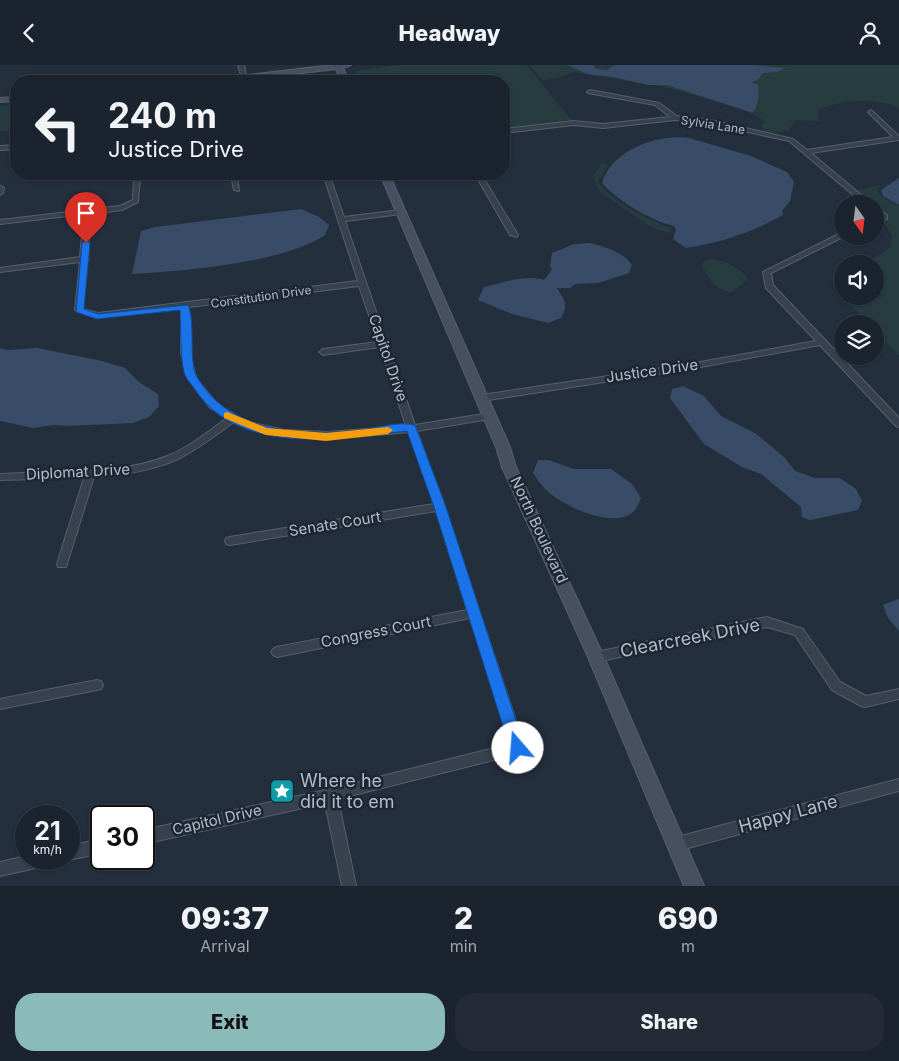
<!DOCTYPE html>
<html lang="en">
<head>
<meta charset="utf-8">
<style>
	body { margin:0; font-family:Inter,sans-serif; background:#242b36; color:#f1f3f6; height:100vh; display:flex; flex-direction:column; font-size:19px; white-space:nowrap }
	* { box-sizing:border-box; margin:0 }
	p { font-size:16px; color:#a0a4aa }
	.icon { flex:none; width:28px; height:28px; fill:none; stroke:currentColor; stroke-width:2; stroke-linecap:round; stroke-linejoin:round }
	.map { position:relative; height:821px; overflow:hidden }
	.panel { display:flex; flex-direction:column; background:#1b232e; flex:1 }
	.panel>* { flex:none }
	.guide { position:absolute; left:10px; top:10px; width:500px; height:105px; border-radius:20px; box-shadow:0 1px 4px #0004,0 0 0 1px #39404a; background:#1b232e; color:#f1f3f6; overflow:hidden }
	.needle { width:32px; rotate:166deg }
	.buttons { position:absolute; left:834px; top:130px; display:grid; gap:10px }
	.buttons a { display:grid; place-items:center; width:50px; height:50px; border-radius:50%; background:#1b232e; box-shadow:0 1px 4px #0004,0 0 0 1px #39404a; font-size:25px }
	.speed { position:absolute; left:15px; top:740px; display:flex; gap:10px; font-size:25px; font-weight:700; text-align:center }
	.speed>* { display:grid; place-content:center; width:65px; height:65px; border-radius:50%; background:#1b232e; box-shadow:0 1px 4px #0004,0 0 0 1px #39404a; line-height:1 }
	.speed small { font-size:12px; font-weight:400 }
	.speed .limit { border:2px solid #111; border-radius:8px; background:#fff; color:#111 }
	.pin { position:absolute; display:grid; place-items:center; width:42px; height:42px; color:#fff; margin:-51px -21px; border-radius:50% 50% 50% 0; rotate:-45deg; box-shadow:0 0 5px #0007 }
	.pin .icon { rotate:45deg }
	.me { position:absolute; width:55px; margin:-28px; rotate:342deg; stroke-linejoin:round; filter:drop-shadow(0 0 4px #0008) }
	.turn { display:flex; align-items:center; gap:18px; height:105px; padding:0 15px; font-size:22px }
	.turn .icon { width:65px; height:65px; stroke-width:2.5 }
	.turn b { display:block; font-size:35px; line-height:42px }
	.eta { display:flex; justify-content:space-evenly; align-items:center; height:85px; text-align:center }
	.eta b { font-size:30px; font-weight:800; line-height:35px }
	.action { display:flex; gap:10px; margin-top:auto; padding:10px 15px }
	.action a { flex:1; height:58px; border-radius:20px; background:#8bbbb9; color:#111; font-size:20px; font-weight:800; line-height:58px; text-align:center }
	.action a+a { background:#242b36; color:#f1f3f6 }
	header { display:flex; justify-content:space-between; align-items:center; height:65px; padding:0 15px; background:#1b232e; font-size:22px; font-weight:800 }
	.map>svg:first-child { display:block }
	.green { fill:#263c3f }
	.water { fill:#394c67 }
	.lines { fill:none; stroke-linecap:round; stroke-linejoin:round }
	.street-casing { stroke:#565f6c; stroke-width:2 }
	.secondary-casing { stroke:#565f6c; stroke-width:2 }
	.street { fill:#38414e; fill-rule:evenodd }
	.secondary { fill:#465061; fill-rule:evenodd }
	.route { fill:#1a73e8; stroke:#114b97 }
	.slow { fill:#f59e0b }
	.labels { text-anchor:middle; stroke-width:5; stroke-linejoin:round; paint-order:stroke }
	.far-street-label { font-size:12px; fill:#b4bcc9; stroke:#1d2633 }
	.street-label { font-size:15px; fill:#b4bcc9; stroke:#1d2633 }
	.near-street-label { font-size:18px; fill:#b4bcc9; stroke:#1d2633 }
	.near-poi-label { font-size:18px; fill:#b4bcc9; stroke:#1d2633; text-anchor:start }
</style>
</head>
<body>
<header><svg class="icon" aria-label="back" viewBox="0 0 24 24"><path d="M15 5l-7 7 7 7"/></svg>Headway<svg class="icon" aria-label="person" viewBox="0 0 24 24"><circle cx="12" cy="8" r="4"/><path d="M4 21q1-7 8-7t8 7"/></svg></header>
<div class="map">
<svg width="899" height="821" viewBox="0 0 899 821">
	<rect width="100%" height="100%" fill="#242f3e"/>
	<g class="green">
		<path d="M 395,0 L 527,0 L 573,57 L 504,64 L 504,16 L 360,16 L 356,6 Z"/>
		<path d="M 529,0 L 899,0 L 899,43 C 872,32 844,34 818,45 L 819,56 L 796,55 L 789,65 L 773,69 L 767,67 L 761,61 L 765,57 L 754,49 L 756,48 L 665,22 L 572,7 L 561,12 L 543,15 Z"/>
		<path d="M 16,39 L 16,65 L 0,66 L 0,41 Z"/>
		<path d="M 602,98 L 608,100 L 598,117 C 610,135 651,157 671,163 L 671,168 L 658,165 L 646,159 L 599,126 L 593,112 Z"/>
		<path d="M 881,120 L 877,124 L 880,131 L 899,141 L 899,291 L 875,266 L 875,259 L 869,259 L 839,228 L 842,214 L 842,231 L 875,231 L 875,199 L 867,199 L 890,182 L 892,171 L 883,156 L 888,154 L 888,151 L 857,126 Z"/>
		<path d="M 707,194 C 722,194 740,202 748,214 L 732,227 C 718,227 706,213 702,199 Z"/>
	</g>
	<g class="water">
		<path d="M 567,0 L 593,0 L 596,4 L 607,5 L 614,0 L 754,0 L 785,3 L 777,7 L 763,8 L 758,15 L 751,17 L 758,20 C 760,30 758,39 753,48 L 667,20 L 648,20 L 614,12 L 587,9 Z"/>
		<path d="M 689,73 L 751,91 L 787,107 L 794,117 L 790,136 L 782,146 L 783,150 C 753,167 720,178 686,183 L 673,174 L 676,165 L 674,161 C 652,156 616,135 602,118 C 611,85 659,68 689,73 Z"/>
		<path d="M 899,113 L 899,140 L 883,131 L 881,125 Z"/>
		<path d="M 301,144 L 319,152 L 329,160 L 325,170 C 284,198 183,206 132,209 L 141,166 L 155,162 Z"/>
		<path d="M 589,178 C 605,182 622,186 632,200 L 629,208 L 598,218 L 575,219 L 570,223 L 557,223 C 564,235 569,239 561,253 L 548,258 L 512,249 L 478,235 L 484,222 C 505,218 522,209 544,215 L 552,205 L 550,201 L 552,188 L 574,179 Z"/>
		<path d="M 0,283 L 8,285 L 37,283 L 102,296 L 125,303 L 139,317 L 158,329 L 159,341 L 149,352 L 133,358 L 68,361 L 54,360 L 33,363 L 0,356 Z"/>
		<path d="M 683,321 L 704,331 L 721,351 L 755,368 L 784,392 L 795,406 L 815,413 L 840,413 L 856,424 L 862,436 L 858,445 L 810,455 L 802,452 L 801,442 L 761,409 L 742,402 L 704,379 L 670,333 L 672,324 Z"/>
		<path d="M 538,395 L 548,395 L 574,404 L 611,404 L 632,419 L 641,433 C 639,437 637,444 633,447 C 612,465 561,440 545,424 C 540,419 537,413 533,408 Z"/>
		<path d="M 899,534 L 899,566 L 888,553 L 883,540 Z"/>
	</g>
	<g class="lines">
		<defs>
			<g id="street">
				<path d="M 238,0 L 244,0 L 247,15 L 242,14 Z"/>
				<path d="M 590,25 L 659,38 L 677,51 L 706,54 L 793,74 L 807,85 L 893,72 L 868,47 L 871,45 L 899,71 L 899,75 L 811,88 L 872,139 L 864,139 L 789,76 L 706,58 L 675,55 L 603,63 L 574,60 L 504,68 L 504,64 L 574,56 L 603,59 L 670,52 L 655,40 L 588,28 L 587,27 Z"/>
				<path d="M 16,80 L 16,84 L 0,85 L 0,81 Z"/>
				<path d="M 137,109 L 144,109 L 140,113 L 138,137 L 122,145 L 91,149 L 88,192 L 89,194 L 87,196 L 83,244 L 98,248 L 358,216 L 323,109 L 329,109 L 344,152 L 401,145 L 405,147 L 401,149 L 345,156 L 415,360 L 490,348 L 495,351 L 490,354 L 417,366 L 445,442 L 525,683 L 523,687 L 518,689 L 338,734 L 356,821 L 342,821 L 325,738 L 144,779 L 144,765 L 330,724 L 510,679 L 470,553 L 277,592 L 273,590 L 271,587 L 273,584 L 277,582 L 467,545 L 436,446 L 230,480 L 226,479 L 225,476 L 226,473 L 230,472 L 434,439 L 408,367 C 360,372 311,377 264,366 C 254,364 244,362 234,357 C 217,369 199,383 180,393 C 153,406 123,410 94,412 L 67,499 L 66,502 L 58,502 L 57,499 L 84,413 L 0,415 L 0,409 C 54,406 120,411 170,390 C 191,381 209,366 227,353 L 210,343 L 188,313 L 181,288 L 181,243 L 97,253 L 75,245 L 80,197 L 0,207 L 0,203 L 80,192 L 84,149 L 0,159 L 0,155 L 120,141 L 133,135 L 134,112 ZM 359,221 L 378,277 L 323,284 L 319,287 L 323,290 L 380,282 L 406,361 L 328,367 L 284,365 L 248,357 L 217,339 L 196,313 L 190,288 L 189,242 Z"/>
				<path d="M 231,109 L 237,109 L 239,126 L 234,125 Z"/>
				<path d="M 475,109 L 481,109 L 518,170 L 517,172 L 510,170 Z"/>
				<path d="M 0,121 L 4,123 L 3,128 L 0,130 Z"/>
				<path d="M 875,142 L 887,150 L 887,154 L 875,158 L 875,153 L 879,151 L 875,148 Z"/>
				<path d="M 839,169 L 842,169 L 842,171 L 845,171 L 771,208 L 773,220 L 899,353 L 899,362 L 896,361 L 820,280 L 695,303 L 482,336 L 477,333 L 482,330 L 695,298 L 816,276 L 766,223 L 763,207 Z"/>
				<path d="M 767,552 L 803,564 L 840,617 L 866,631 L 899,624 L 899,634 L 865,642 L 861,641 L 832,625 L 795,570 L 767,562 L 596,597 L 592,595 L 590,592 L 592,589 L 596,587 Z"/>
				<path d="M 97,615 L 101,616 L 103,620 L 101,624 L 97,625 L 0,644 L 0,634 Z"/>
				<path d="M 899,714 L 899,726 L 677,786 L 672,784 L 670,779 L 672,774 L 677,772 Z"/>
				<path d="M 101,774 L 101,788 L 69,795 L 66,794 L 69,794 L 69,781 Z"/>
				<path d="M 26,791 L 26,794 L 52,794 L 50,799 L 45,801 L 0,811 L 0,797 Z"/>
			</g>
			<g id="secondary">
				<path d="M 332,0 L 351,0 L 343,3 L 349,16 L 341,16 L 336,4 L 234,16 L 210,16 L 214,14 Z"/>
				<path d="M 16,32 L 16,36 L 0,37 L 0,33 Z"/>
				<path d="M 380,109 L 389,109 L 510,382 L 516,402 L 604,592 L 704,821 L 684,821 L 588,592 L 502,402 L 496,382 Z"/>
			</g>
		</defs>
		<use href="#street" class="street-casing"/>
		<use href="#secondary" class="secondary-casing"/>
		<use href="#street" class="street"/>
		<use href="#secondary" class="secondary"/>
	</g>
	<path class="route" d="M 86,176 L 90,178 L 84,244 L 98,249 L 188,240 C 196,258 188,296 197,312 C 230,369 302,371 361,365 C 377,363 399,356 415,360 L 446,442 L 525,683 L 523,687 L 518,689 L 512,687 L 510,683 L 434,442 L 407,366 C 340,374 241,391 196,326 C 193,321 187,315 185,310 C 180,297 181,261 180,245 L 97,254 L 76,247 L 82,178 Z"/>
	<path class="slow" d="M 227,347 L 267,363 L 326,368 L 388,362 L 393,365 L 388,369 L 326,376 L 266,370 L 224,353 L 224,348 Z"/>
	<defs>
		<symbol id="sight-square" viewBox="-11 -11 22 22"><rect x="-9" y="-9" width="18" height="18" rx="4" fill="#0f9aa8" stroke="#1d2633"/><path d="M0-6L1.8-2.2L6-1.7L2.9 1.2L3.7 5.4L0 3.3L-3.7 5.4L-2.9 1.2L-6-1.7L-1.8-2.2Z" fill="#fff"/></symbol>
	</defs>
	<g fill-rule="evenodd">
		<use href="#sight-square" x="268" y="712" width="28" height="28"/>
	</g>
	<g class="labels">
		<g class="far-street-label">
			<text transform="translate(713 60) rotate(9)" y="4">Sylvia Lane</text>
			<text transform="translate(261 232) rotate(-8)" y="4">Constitution Drive</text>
		</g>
		<g class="street-label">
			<text transform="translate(388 293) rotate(71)" y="5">Capitol Drive</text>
			<text transform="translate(652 306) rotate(-8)" y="5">Justice Drive</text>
			<text transform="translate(78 407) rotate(-3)" y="5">Diplomat Drive</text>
			<text transform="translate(335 459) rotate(-9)" y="5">Senate Court</text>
			<text transform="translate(539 465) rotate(65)" y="5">North Boulevard</text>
			<text transform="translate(376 567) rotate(-11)" y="5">Congress Court</text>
			<text transform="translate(217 755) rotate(-13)" y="5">Capitol Drive</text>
		</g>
		<g class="near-street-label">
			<text transform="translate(690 573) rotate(-11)" y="6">Clearcreek Drive</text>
			<text transform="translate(788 749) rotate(-15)" y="6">Happy Lane</text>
		</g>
		<g class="near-poi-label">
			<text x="300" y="722">Where he<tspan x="300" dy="21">did it to em</tspan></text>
		</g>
	</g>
</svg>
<div class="buttons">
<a><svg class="needle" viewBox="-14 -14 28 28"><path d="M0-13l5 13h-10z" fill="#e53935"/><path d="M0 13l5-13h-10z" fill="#a0a4aa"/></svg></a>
<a><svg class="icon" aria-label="sound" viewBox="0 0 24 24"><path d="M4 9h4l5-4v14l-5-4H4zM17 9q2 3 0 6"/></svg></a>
<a><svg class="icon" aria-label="layers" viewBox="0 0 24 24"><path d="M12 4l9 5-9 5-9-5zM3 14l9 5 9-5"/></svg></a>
</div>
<div class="speed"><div>21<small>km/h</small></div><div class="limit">30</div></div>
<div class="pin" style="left:86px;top:178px;background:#d93025"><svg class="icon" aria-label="arrive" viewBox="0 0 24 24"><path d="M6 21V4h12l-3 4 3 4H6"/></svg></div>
<svg class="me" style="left:518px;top:683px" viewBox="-20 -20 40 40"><circle r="19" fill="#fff"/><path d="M0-13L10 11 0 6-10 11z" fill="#1a73e8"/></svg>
<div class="guide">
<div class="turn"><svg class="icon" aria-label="left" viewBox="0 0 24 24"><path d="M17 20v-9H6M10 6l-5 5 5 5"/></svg><div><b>240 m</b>Justice Drive</div></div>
</div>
</div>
<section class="panel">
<div class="eta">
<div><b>09:37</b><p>Arrival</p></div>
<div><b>2</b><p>min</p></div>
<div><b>690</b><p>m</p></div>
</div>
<div class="action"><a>Exit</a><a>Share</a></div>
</section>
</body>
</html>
